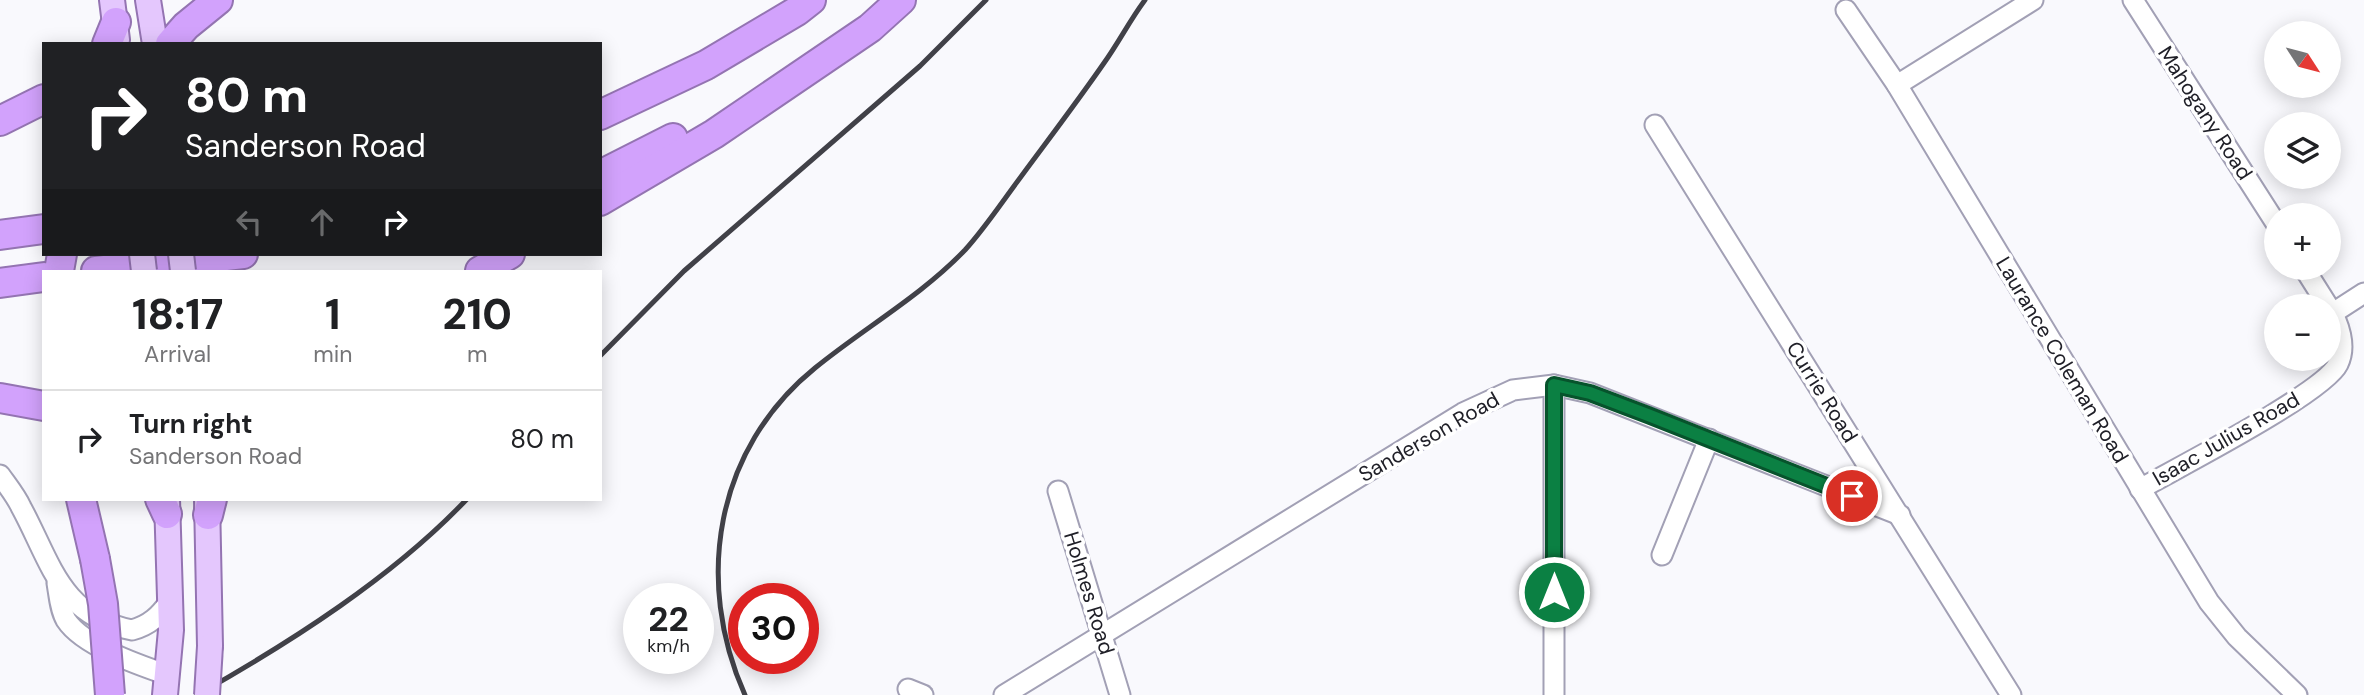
<!DOCTYPE html>
<html lang="en">
<head>
<meta charset="utf-8">
<style>
	body { margin:0; font-family:"DM Sans",sans-serif; background:#f2f2f2; color:#202124; height:100vh; display:flex; flex-direction:column; font-size:26px; white-space:nowrap }
	* { box-sizing:border-box; margin:0 }
	p { font-size:23px; color:#757577 }
	.icon { flex:none; width:38px; height:38px; fill:none; stroke:currentColor; stroke-width:2; stroke-linecap:round; stroke-linejoin:round }
	.map { position:relative; flex:1; overflow:hidden }
	.panel { position:absolute; left:42px; top:270px; width:560px; height:231px; display:flex; flex-direction:column; background:#fff; border-radius:0px; box-shadow:0 4px 18px #0003 }
	.panel>* { flex:none }
	.guide { position:absolute; left:42px; top:42px; width:560px; height:214px; border-radius:0px; box-shadow:0 4px 18px #0003; background:#202124; color:#fff; overflow:hidden }
	.needle { width:46px; rotate:126deg }
	.buttons { position:absolute; left:2264px; top:21px; display:grid; gap:14px }
	.buttons a { display:grid; place-items:center; width:77px; height:77px; border-radius:50%; background:#fff; box-shadow:0 4px 18px #0003; font-size:35px }
	.speed { position:absolute; left:623px; top:583px; display:flex; gap:14px; font-size:35px; font-weight:700; text-align:center }
	.speed>* { display:grid; place-content:center; width:91px; height:91px; border-radius:50%; background:#fff; box-shadow:0 4px 18px #0003; line-height:1 }
	.speed small { font-size:18px; font-weight:400 }
	.speed .limit { border:10px solid #d22; background:#fff; color:#111 }
	.pin { position:absolute; display:grid; place-items:center; width:60px; height:60px; color:#fff; margin:-30px; border:4px solid #fff; border-radius:50%; box-shadow:0 2px 7px #0007 }
	.me { position:absolute; width:77px; margin:-38px; rotate:0deg; stroke-linejoin:round; filter:drop-shadow(0 0 5px #0008) }
	.turn { display:flex; align-items:center; gap:24px; height:147px; padding:0 28px; font-size:32px }
	.turn .icon { width:91px; height:91px; stroke-width:2.5 }
	.turn b { display:block; font-size:49px; line-height:60px }
	.lanes { display:flex; align-items:center; height:66px; padding:0 28px; background:#0003; justify-content:center; gap:35px; direction:ltr }
	.lanes .off { opacity:.35 }
	.eta { display:flex; justify-content:space-evenly; align-items:center; height:119px; text-align:center }
	.eta b { font-size:42px; font-weight:800; line-height:49px }
	ul { padding:0; list-style:none }
	li { display:flex; align-items:center; gap:21px; height:98px; padding:0 28px; border-top:2px solid #e0e0e0 }
	li div { flex:1 }
	li b { display:block; font-size:26px }
	li em { font-style:normal }
	.map>svg:first-child { display:block }
	.lines { fill:none; stroke-linecap:round; stroke-linejoin:round }
	.minor-casing { stroke:#a2a0b5; stroke-width:23 }
	.major-casing { stroke:#9474b2; stroke-width:28 }
	.highway-casing { stroke:#9474b2; stroke-width:32 }
	.minor { stroke:#fff; stroke-width:19 }
	.major { stroke:#e4c7fd; stroke-width:24 }
	.highway { stroke:#d2a2fc; stroke-width:28 }
	.rail { stroke:#414148; stroke-width:5 }
	.major-bridge-casing { stroke:#9474b2; stroke-width:28; stroke-linecap:butt }
	.highway-bridge-casing { stroke:#9474b2; stroke-width:32; stroke-linecap:butt }
	.major-bridge { stroke:#e4c7fd; stroke-width:24 }
	.highway-bridge { stroke:#d2a2fc; stroke-width:28 }
	.route-casing { stroke:#07532c; stroke-width:18 }
	.route { stroke:#0b8043; stroke-width:12 }
	.labels { text-anchor:middle; stroke-width:7; stroke-linejoin:round; paint-order:stroke }
	.street-label { font-size:21px; fill:#202028; stroke:#fff }
</style>
</head>
<body>
<div class="map">
<svg width="2364" height="695" viewBox="0 0 2364 695">
	<rect width="100%" height="100%" fill="#f9f9fd"/>
	<g class="lines">
		<defs>
			<g id="minor">
				<path d="M 2133,0 L 2277,225"/>
				<path d="M 1846,10 L 1897,85 L 2209,602 L 2237,637 L 2297,695"/>
				<path d="M 1897,85 L 2033,0"/>
				<path d="M 1655,125 L 2011,695"/>
				<path d="M 2304,268 L 2328,306"/>
				<path d="M 2333,313 L 2364,293"/>
				<path d="M 1554,385 L 1554,695"/>
				<path d="M 0,475 C 7,485 16,496 21,507 C 51,562 60,616 132,630 C 150,625 159,616 170,601"/>
				<path d="M 2140,489 C 2175,469 2324,393 2338,364 C 2347,346 2339,323 2329,308"/>
				<path d="M 1058,491 L 1120,695"/>
				<path d="M 1662,555 L 1709,439"/>
				<path d="M 57,583 C 59,595 60,610 66,620 C 83,646 139,665 168,675"/>
				<path d="M 908,689 L 923,695"/>
				<path d="M 1004,695 L 1463,413 L 1513,390 L 1554,385 L 1590,393 L 1900,515"/>
			</g>
			<g id="major">
				<path d="M 112,0 L 117,40"/>
				<path d="M 148,0 L 155,44"/>
				<path d="M 207,499 L 210,646"/>
				<path d="M 165,695 L 171,630 L 167,499"/>
			</g>
			<g id="highway">
				<path d="M 107,44 L 116,22"/>
				<path d="M 170,44 L 186,26 L 218,0"/>
				<path d="M 600,115 L 706,65 L 797,11 L 811,0"/>
				<path d="M 0,121 L 44,99"/>
				<path d="M 600,175 L 673,138"/>
				<path d="M 600,201 L 714,134 L 870,28 L 901,0"/>
				<path d="M 0,235 L 44,229"/>
				<path d="M 59,271 L 62,254"/>
				<path d="M 96,271 L 243,254"/>
				<path d="M 480,271 L 510,254"/>
				<path d="M 0,283 L 44,277"/>
				<path d="M 0,398 L 44,406"/>
				<path d="M 81,499 L 95,559"/>
				<path d="M 160,499 L 167,514"/>
				<path d="M 208,515 L 212,499"/>
			</g>
		</defs>
		<use href="#minor" class="minor-casing"/>
		<use href="#major" class="major-casing"/>
		<use href="#highway" class="highway-casing"/>
		<use href="#minor" class="minor"/>
		<use href="#major" class="major"/>
		<use href="#highway" class="highway"/>
		<g class="rail">
			<path d="M 600,356 L 684,271 L 920,66 L 986,0"/>
			<path d="M 197,695 C 291,642 393,577 467,499"/>
			<path d="M 745,695 C 694,581 715,449 815,368 C 864,328 921,296 965,250 C 985,228 1002,202 1020,178 C 1048,140 1077,102 1104,63 C 1119,42 1130,20 1145,0"/>
		</g>
		<defs>
			<g id="major-bridge">
				<path d="M 142,254 L 144,271"/>
				<path d="M 181,254 L 183,271"/>
				<path d="M 207,695 L 210,646"/>
			</g>
			<path id="highway-bridge" d="M 95,559 L 103,604 L 110,695"/>
		</defs>
		<use href="#major-bridge" class="major-bridge-casing"/>
		<use href="#highway-bridge" class="highway-bridge-casing"/>
		<use href="#major-bridge" class="major-bridge"/>
		<use href="#highway-bridge" class="highway-bridge"/>
	</g>
	<g class="lines">
		<defs>
			<path id="route" d="M 1554,592 L 1554,385 L 1590,393 L 1648,415 L 1852,496"/>
		</defs>
		<use href="#route" class="route-casing"/>
		<use href="#route" class="route"/>
	</g>
	<g class="labels">
		<g class="street-label">
			<text transform="translate(2205 113) rotate(57)" y="7">Mahogany Road</text>
			<text transform="translate(2062 360) rotate(59)" y="7">Laurance Coleman Road</text>
			<text transform="translate(1822 392) rotate(58)" y="7">Currie Road</text>
			<text transform="translate(1429 437) rotate(-30)" y="7">Sanderson Road</text>
			<text transform="translate(2226 439) rotate(-30)" y="7">Isaac Julius Road</text>
			<text transform="translate(1089 593) rotate(73)" y="7">Holmes Road</text>
		</g>
	</g>
</svg>
<div class="buttons">
<a><svg class="needle" viewBox="-14 -14 28 28"><path d="M0-13l5 13h-10z" fill="#e53935"/><path d="M0 13l5-13h-10z" fill="#757577"/></svg></a>
<a><svg class="icon" aria-label="layers" viewBox="0 0 24 24"><path d="M12 4l9 5-9 5-9-5zM3 14l9 5 9-5"/></svg></a>
<a>+</a>
<a>−</a>
</div>
<div class="speed"><div>22<small>km/h</small></div><div class="limit">30</div></div>
<div class="pin" style="left:1852px;top:496px;background:#d93025"><svg class="icon" aria-label="arrive" viewBox="0 0 24 24"><path d="M6 21V4h12l-3 4 3 4H6"/></svg></div>
<svg class="me" style="left:1554px;top:592px" viewBox="-20 -20 40 40"><circle r="17" fill="#0b8043" stroke="#fff" stroke-width="3"/><path d="M0-11L8 9 0 5-8 9z" fill="#fff"/></svg>
<div class="guide">
<div class="turn"><svg class="icon" aria-label="right" viewBox="0 0 24 24"><path d="M7 20v-9h11M14 6l5 5-5 5"/></svg><div><b>80 m</b>Sanderson Road</div></div>
<div class="lanes"><svg class="icon off" aria-label="left" viewBox="0 0 24 24"><path d="M17 20v-9H6M10 6l-5 5 5 5"/></svg><svg class="icon off" aria-label="ahead" viewBox="0 0 24 24"><path d="M12 20V5M6 11l6-6 6 6"/></svg><svg class="icon" aria-label="right" viewBox="0 0 24 24"><path d="M7 20v-9h11M14 6l5 5-5 5"/></svg></div>
</div>
<section class="panel">
<div class="eta">
<div><b>18:17</b><p>Arrival</p></div>
<div><b>1</b><p>min</p></div>
<div><b>210</b><p>m</p></div>
</div>
<ul>
<li><svg class="icon" aria-label="right" viewBox="0 0 24 24"><path d="M7 20v-9h11M14 6l5 5-5 5"/></svg><div><b>Turn right</b><p>Sanderson Road</p></div><em>80 m</em></li>
</ul>
</section>
</div>
</body>
</html>
